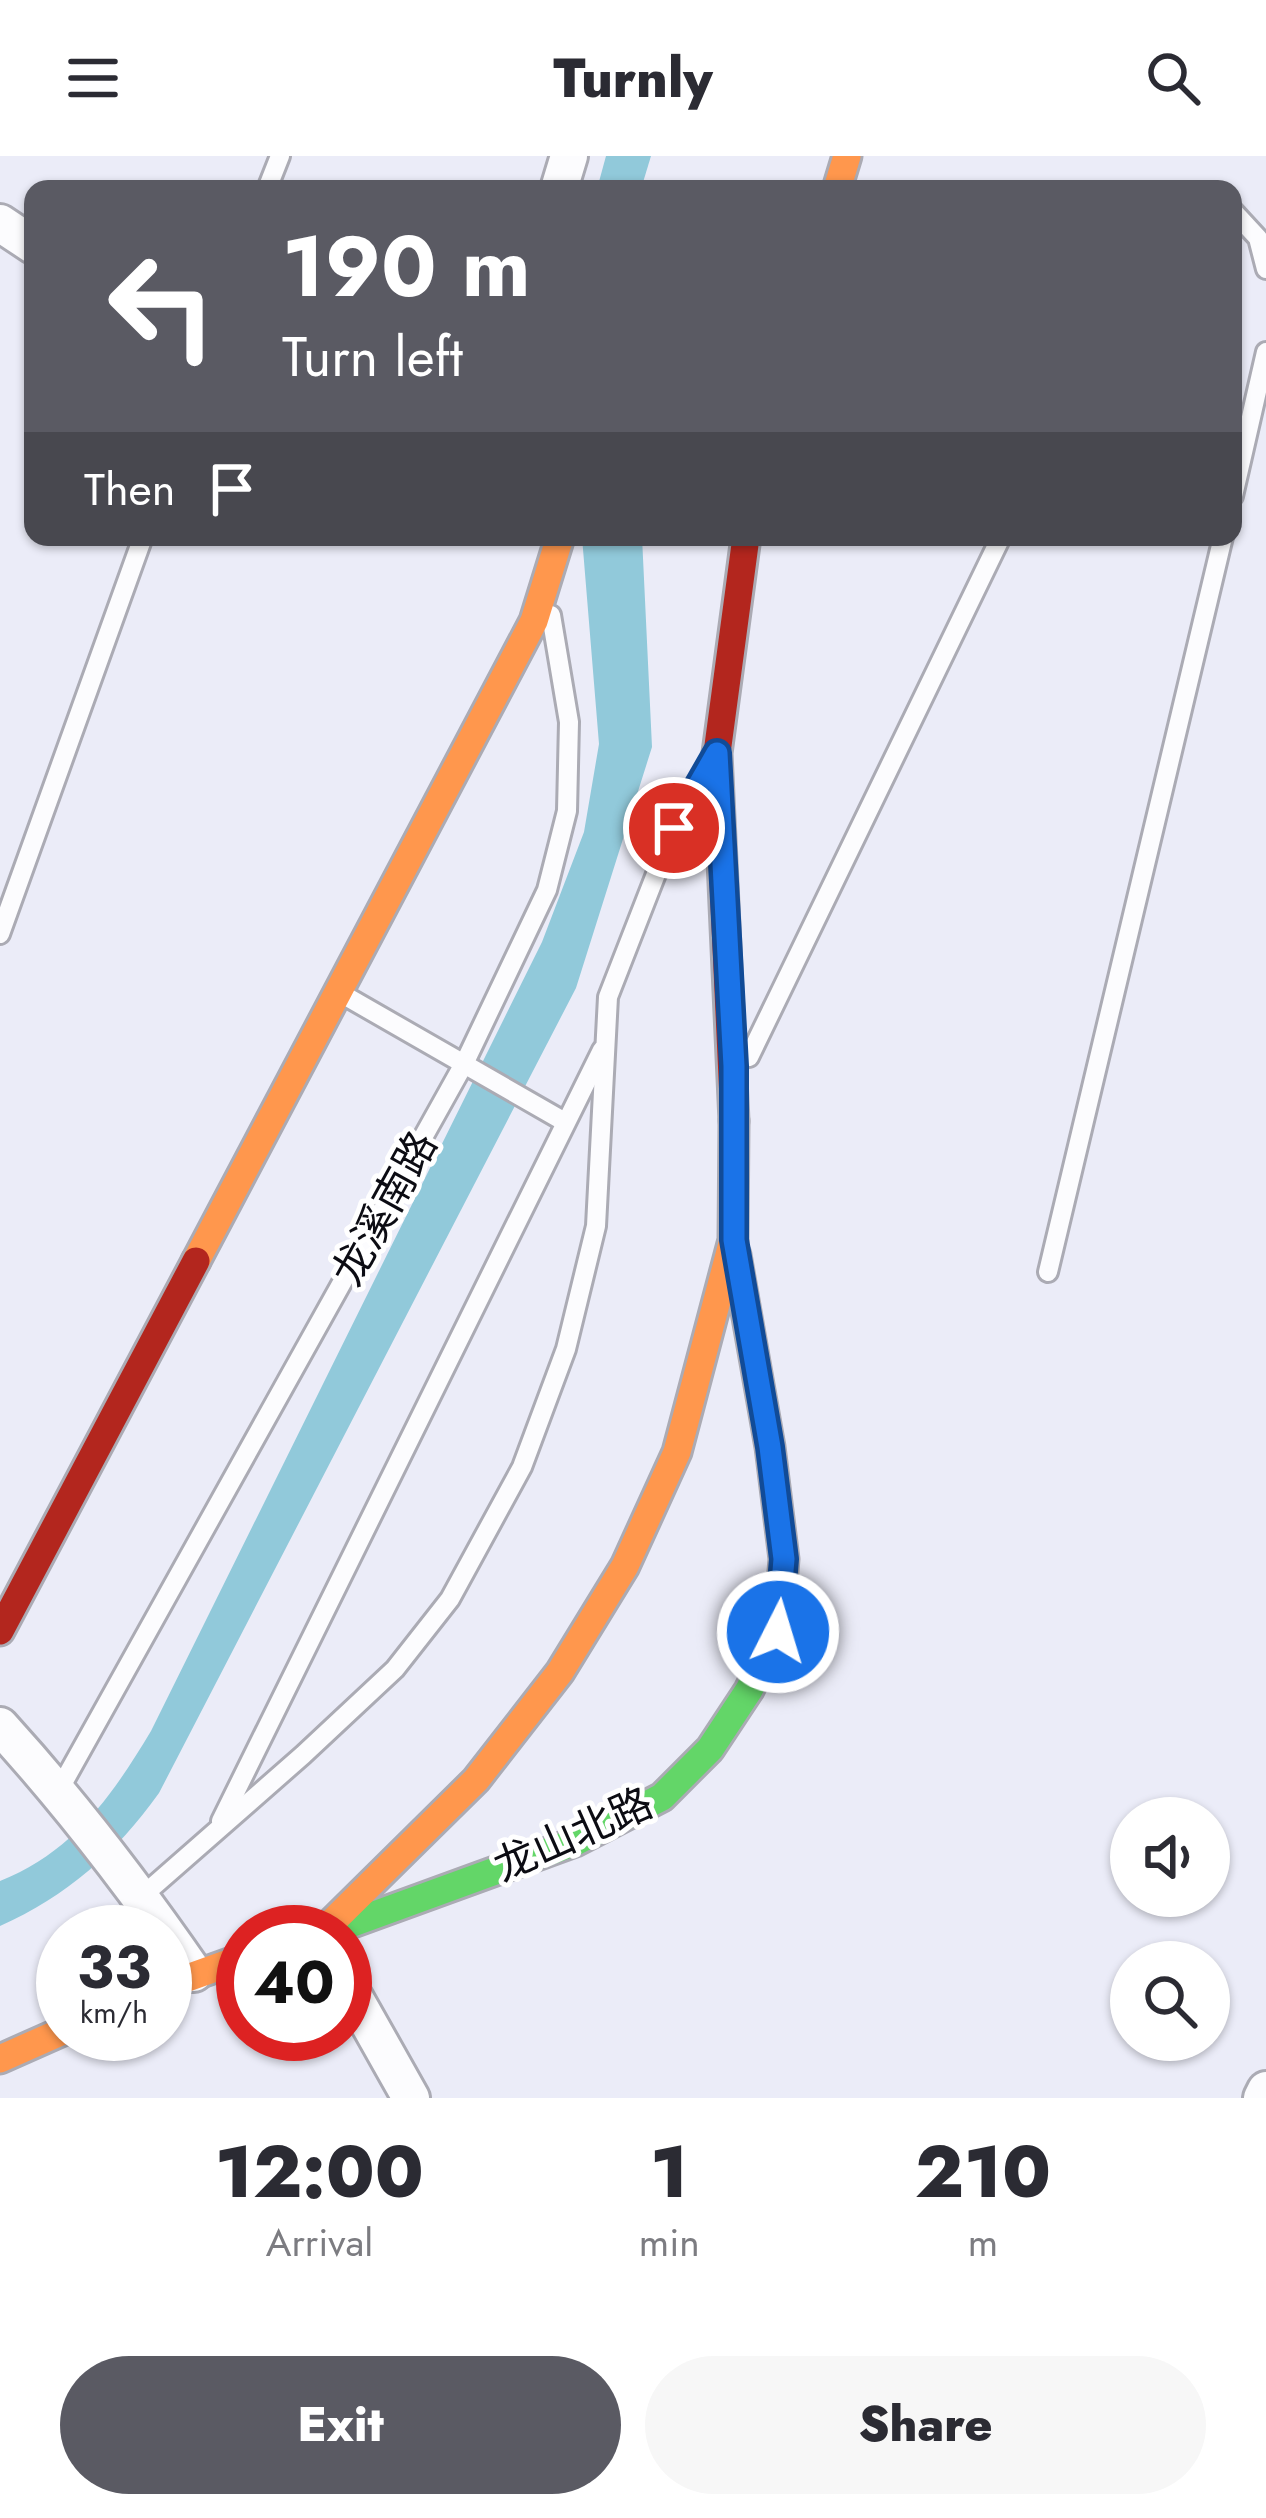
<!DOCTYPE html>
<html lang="en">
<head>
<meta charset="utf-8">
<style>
	body { margin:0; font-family:Jost,"Noto Sans SC",sans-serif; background:#f7f7f7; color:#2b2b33; height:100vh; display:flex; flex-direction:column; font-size:45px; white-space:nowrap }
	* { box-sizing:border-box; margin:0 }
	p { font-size:39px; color:#7c7c81 }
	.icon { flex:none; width:66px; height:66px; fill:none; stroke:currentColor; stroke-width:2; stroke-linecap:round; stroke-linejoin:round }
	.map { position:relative; height:1942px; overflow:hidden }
	.details { display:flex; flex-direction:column; background:#fff; flex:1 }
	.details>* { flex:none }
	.hud { position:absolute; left:24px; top:24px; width:1218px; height:366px; border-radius:24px; box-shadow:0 3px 9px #0004; background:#5a5a63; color:#fff; overflow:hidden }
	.fabs { position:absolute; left:1110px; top:1641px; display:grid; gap:24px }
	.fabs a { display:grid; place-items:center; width:120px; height:120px; border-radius:50%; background:#fff; box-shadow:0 3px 9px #0004; font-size:60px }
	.speed { position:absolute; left:36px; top:1749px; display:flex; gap:24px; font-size:60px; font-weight:700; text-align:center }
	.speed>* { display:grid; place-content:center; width:156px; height:156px; border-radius:50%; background:#fff; box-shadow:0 3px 9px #0004; line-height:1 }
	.speed small { font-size:30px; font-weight:400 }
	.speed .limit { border:18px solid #d22; background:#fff; color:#111 }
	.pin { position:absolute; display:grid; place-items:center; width:102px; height:102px; color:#fff; margin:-51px; border:6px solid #fff; border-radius:50%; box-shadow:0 3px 12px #0007 }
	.me { position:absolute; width:132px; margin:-66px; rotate:5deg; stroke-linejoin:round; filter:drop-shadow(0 0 9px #0008) }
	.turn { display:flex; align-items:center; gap:42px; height:252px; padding:0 60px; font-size:54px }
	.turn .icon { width:156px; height:156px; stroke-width:2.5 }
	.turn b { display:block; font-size:84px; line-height:102px }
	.then { display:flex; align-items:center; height:114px; padding:0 60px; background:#0003; gap:24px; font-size:45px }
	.eta { display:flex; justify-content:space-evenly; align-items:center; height:204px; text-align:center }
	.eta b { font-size:72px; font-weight:800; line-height:84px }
	.cta { display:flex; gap:24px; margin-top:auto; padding:24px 60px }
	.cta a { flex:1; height:138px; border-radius:72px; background:#5a5a63; color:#fff; font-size:48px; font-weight:800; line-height:138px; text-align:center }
	.cta a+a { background:#f7f7f7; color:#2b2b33 }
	header { display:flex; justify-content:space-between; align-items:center; height:156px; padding:0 60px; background:#fff; font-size:54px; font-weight:800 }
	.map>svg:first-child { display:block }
	.water { fill:#91c9da }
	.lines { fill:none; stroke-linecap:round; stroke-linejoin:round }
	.lane-casing { stroke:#ababb4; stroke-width:24 }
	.street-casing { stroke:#ababb4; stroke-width:42 }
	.fast-casing { stroke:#ababb4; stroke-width:33 }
	.slow-casing { stroke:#ababb4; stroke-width:33 }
	.jam-casing { stroke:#ababb4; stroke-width:33 }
	.lane { stroke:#fcfcfe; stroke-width:18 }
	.street { stroke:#fcfcfe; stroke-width:36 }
	.fast { stroke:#63d668; stroke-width:27 }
	.slow { stroke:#ff974d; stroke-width:27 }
	.jam { stroke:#b3261e; stroke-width:27 }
	.route-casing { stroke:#114b97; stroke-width:30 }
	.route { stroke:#1a73e8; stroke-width:21 }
	.labels { text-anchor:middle; stroke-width:10; stroke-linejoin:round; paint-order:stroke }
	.street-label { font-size:42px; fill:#0c0c13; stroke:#fff }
</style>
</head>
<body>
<header><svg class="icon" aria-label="menu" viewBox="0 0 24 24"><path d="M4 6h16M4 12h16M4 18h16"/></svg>Turnly<svg class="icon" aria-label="search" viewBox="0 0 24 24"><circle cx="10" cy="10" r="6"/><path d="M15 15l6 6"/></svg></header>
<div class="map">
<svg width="1266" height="1942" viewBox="0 0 1266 1942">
	<rect width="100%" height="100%" fill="#ebecf8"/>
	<g class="water">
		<path d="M 606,0 L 651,0 L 641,33 L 597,33 Z"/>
		<path d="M 582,381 L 642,381 L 652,591 L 576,832 L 159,1637 C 116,1697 67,1740 0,1770 L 0,1725 C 73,1696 112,1640 151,1575 L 542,786 L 584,676 L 599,588 Z"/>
	</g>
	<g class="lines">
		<defs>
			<g id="lane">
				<path d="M 267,33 L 280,0"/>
				<path d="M 1233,55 L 1258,82 L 1266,113"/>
				<path d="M 1233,340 L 1266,196"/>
				<path d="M 0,778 L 143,381"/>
				<path d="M 342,838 L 565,966"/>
				<path d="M 749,901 L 1001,381"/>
				<path d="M 1048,1116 L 1223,381"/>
				<path d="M 59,1634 L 465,906 L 547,734 L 567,655 L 569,566 L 551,459"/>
				<path d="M 221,1665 L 602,894"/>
				<path d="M 141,1741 L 303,1599 L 395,1513 L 450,1443 L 522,1311 L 566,1193 L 596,1070 L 608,841 L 674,672 L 704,620"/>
			</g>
			<g id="street">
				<path d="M 559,33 L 569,0"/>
				<path d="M 0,67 L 33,89"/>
				<path d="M 0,1570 C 71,1648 134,1730 194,1817"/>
				<path d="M 345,1825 L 411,1942"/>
				<path d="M 1262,1942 L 1266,1934"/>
			</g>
			<path id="fast" d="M 336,1773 L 575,1686 L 662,1641 L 710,1593 L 749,1534 L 778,1476 L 784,1403 L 770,1291 L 736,1099"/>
			<g id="slow">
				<path d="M 837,33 L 847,0"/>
				<path d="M 196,1105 L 534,465 L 560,381"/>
				<path d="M 322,1776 L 476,1624 L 560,1516 L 625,1410 L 677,1296 L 733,1084 L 734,965"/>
				<path d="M 165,1830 L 243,1802"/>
				<path d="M 0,1903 L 63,1875"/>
			</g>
			<g id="jam">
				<path d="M 734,965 L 717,597 L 746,381"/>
				<path d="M 0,1475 L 196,1105"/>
			</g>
		</defs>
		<use href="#lane" class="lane-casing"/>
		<use href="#street" class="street-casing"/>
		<use href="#fast" class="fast-casing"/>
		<use href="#slow" class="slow-casing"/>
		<use href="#jam" class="jam-casing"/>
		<use href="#lane" class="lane"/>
		<use href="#street" class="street"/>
		<use href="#fast" class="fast"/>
		<use href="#slow" class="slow"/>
		<use href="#jam" class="jam"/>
	</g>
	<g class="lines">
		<defs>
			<path id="route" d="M 674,672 L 717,597 L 734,910 L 734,1084 L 770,1291 L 784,1403 L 778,1476"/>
		</defs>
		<use href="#route" class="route-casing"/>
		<use href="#route" class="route"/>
	</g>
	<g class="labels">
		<g class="street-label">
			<text transform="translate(384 1052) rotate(-61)" y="15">龙溪南路</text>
			<text transform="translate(573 1678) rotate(-24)" y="15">龙山北路</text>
		</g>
	</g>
</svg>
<div class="fabs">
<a><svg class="icon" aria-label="sound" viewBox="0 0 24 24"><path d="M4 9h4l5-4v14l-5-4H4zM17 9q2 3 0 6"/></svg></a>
<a><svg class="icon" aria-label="search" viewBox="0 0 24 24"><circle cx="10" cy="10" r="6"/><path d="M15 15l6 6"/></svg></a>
</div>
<div class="speed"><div>33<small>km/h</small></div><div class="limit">40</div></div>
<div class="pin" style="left:674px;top:672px;background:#d93025"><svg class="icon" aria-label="arrive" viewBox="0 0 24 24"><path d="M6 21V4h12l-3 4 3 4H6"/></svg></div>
<svg class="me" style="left:778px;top:1476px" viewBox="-20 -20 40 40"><circle r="17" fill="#1a73e8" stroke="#fff" stroke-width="3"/><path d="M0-11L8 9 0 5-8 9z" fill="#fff"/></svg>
<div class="hud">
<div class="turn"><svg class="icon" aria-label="left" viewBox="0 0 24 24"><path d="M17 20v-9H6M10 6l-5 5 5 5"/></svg><div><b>190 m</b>Turn left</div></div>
<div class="then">Then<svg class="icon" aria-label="arrive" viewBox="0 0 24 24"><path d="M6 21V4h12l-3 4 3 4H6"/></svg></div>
</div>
</div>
<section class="details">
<div class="eta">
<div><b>12:00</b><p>Arrival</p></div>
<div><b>1</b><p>min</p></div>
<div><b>210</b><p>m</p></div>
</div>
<div class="cta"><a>Exit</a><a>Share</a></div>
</section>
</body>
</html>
